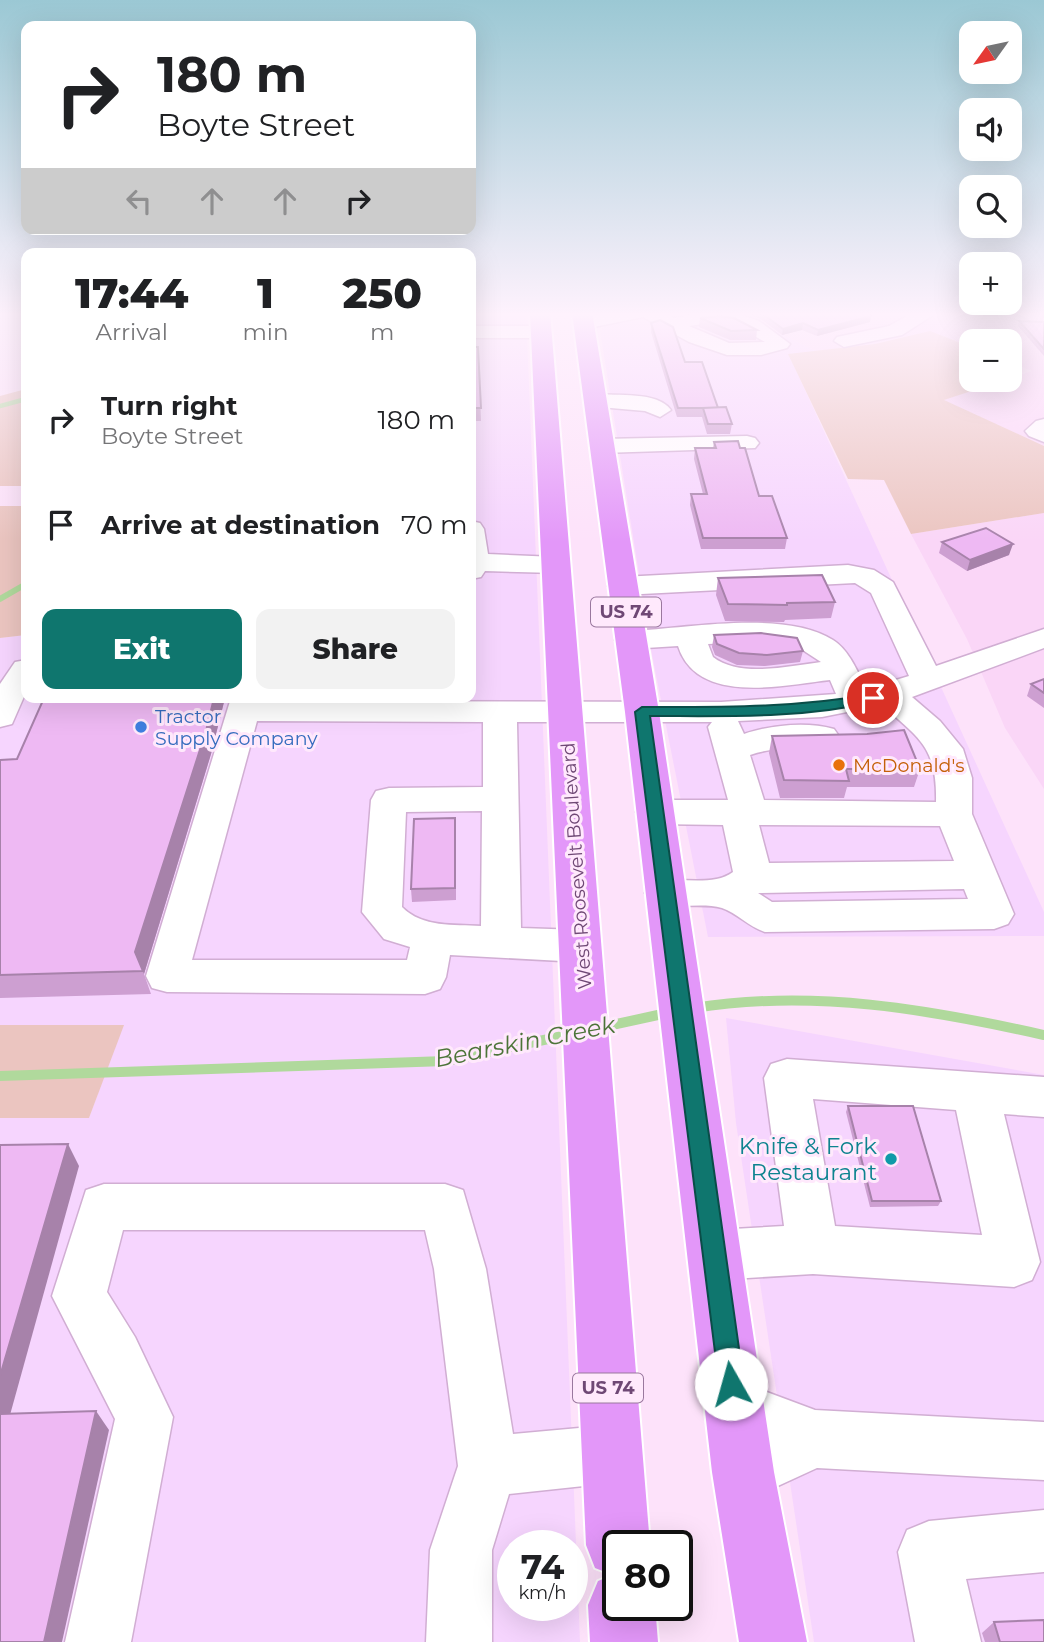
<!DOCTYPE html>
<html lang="en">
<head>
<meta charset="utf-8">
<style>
	body { margin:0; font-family:Montserrat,sans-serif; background:#f2f2f2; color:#202124; height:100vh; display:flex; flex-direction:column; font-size:26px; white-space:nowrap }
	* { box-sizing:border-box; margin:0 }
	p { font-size:23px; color:#757577 }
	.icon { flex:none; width:38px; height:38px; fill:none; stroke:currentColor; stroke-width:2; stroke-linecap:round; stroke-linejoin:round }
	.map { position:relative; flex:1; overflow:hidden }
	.drawer { position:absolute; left:21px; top:248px; width:455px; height:455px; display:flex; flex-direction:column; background:#fff; border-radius:14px; box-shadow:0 7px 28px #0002 }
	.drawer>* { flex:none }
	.guide { position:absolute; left:21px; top:21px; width:455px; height:214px; border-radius:14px; box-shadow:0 7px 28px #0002; background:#fff; color:#202124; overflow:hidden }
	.needle { width:46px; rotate:237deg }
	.tools { position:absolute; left:959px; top:21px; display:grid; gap:14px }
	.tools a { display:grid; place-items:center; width:63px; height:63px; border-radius:14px; background:#fff; box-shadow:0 7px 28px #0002; font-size:35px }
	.speed { position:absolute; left:497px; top:1530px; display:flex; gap:14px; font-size:35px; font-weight:700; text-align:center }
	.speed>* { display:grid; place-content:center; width:91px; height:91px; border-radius:50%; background:#fff; box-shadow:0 7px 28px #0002; line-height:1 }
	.speed small { font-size:18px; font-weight:400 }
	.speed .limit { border:4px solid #111; border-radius:10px; background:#fff; color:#111 }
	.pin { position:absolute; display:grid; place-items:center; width:60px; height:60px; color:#fff; margin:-30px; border:4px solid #fff; border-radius:50%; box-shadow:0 2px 7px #0007 }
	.me { position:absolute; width:77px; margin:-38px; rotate:353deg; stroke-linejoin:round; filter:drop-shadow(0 0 5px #0008) }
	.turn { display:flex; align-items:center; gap:24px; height:147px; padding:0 21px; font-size:32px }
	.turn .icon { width:91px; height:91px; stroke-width:2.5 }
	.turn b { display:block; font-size:49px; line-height:60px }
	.lanes { display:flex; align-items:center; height:66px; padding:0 21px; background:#0003; justify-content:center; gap:35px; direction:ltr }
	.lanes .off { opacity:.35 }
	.eta { display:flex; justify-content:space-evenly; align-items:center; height:119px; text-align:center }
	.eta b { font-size:42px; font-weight:800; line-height:49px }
	.button { display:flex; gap:14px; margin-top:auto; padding:14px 21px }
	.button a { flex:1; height:80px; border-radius:14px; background:#0f766e; color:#fff; font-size:28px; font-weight:800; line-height:80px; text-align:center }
	.button a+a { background:#f2f2f2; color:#202124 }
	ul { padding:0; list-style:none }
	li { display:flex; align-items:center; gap:21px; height:105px; padding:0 21px }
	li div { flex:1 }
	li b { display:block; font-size:26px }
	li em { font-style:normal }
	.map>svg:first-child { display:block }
	.residential { fill:#fad6f7 }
	.commercial { fill:#f6d5fe; fill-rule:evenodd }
	.green { fill:#ebc5c0 }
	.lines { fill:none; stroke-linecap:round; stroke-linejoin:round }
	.stream-far2 { stroke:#b0d99c; stroke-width:4.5 }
	.stream-far1 { stroke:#b0d99c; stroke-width:6 }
	.stream { stroke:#b0d99c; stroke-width:10 }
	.minor-casing { stroke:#d1aed3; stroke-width:3 }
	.highway-casing { stroke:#fff; stroke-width:4 }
	.minor { fill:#fff; fill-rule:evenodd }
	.highway { fill:#e397f9; fill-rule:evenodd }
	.wall { fill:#cd9fd1 }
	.shaded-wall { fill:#a782aa }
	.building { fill:#eeb9f3; stroke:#a782aa; stroke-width:2 }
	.route { fill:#0f766e; stroke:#0a4d48; stroke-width:2 }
	.shop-dot { fill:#3f7fe0; stroke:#ffe9fc; stroke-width:2.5 }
	.food-dot { fill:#e8710a; stroke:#ffe9fc; stroke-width:2.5 }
	.culture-dot { fill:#0f9aa8; stroke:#ffe9fc; stroke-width:2.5 }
	.labels { text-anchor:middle; stroke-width:6; stroke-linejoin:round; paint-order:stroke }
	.shield { fill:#ffe9fc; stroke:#9a789e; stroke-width:2 }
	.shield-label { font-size:18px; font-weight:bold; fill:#6f4875 }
	.shop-label { font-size:19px; fill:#366cbe; stroke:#ffe9fc; text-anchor:start }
	.food-label { font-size:19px; fill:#c56008; stroke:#ffe9fc; text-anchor:start }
	.street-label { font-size:19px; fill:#6f4875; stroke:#ffe9fc }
	.near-culture-label { font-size:23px; fill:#0d838f; stroke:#ffe9fc; text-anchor:end }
	.near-water-label { font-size:24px; font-style:italic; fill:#4c7438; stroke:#ffe9fc }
</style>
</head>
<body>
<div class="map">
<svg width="1044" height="1642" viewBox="0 0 1044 1642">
	<rect width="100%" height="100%" fill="#fde2fa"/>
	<g class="residential">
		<path d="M 736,312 L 1044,312 L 1044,446 L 943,400 L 1032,371 L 1010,362 L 1010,341 L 971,341 L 971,347 L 930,331 L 875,344 L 816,351 Z"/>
		<path d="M 1044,513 L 1044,789 L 1005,728 L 967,639 L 911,534 Z"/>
	</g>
	<g class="commercial">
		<path d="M 471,312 L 526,312 L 580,1642 L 0,1642 L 0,1118 L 89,1118 L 123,1025 L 0,1025 L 0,638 L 26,635 L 26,698 L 471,698 ZM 513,1545 L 572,1545 L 572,1605 L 513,1605 Z"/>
		<path d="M 658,312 L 736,312 L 816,351 L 789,355 L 1044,912 L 1044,936 L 708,937 L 652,655 L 600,331 L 609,323 Z"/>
		<path d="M 726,1018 L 1044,1075 L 1044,1642 L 814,1642 L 736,1123 Z"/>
	</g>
	<g class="green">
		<path d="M 930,331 L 971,347 L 971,380 L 1005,380 L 944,400 L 1044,446 L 1044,513 L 911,534 L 884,480 L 848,479 L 788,354 L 875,344 Z"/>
		<path d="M 26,389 L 26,486 L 0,486 L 0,396 Z"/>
		<path d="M 0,506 L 26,506 L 26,635 L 0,638 Z"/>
		<path d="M 0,1025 L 124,1025 L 89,1118 L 0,1118 Z"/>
	</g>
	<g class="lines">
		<path class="stream-far2" d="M 0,406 L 26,399"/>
		<path class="stream-far1" d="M 0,599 L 26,584"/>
		<g class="stream">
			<path d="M 694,1008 C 813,989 928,1009 1044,1035"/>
			<path d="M 598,1028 L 667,1013"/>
			<path d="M 0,1076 L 446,1061 L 572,1034"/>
		</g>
		<defs>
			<g id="minor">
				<path d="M 611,312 L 662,312 L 674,318 L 705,312 L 732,312 L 759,321 L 790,344 L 787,348 L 761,355 L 727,355 L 689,342 L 643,317 L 584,329 L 574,323 L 577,319 ZM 718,322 L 734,324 L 765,342 L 729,343 L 689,326 Z"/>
				<path d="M 914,312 L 938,312 L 902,335 L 844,347 L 834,341 L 837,337 L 889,326 Z"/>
				<path d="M 471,326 L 541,326 L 551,332 L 541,338 L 471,338 Z"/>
				<path d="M 596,394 C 616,396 658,391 671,410 L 660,417 L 645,411 L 588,406 L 585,401 Z"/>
				<path d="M 1044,419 L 1044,442 L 1029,436 L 1025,431 L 1036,421 Z"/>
				<path d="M 747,436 L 755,438 L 759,443 L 755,448 L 602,453 L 594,451 L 590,446 L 594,441 L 602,439 Z"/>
				<path d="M 471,521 L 480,523 L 484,529 L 488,554 L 556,557 L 566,559 L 570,565 L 566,571 L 556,573 L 485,571 L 481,577 L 471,579 Z"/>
				<path d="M 848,565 L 874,570 L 893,582 L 936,666 L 1044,629 L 1044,648 L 912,697 L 940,721 L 963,749 L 972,778 L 972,814 L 1014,914 L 1008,924 L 994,929 L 765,932 C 749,927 737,913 722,908 C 701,902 674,910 651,903 L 645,893 L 651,883 C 677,875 711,888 733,872 L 723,825 L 654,824 L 641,821 L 636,812 L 641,803 L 654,800 L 728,800 L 708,727 L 712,722 L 517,722 L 521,928 L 580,930 L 595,935 L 601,946 L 595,957 L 580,962 L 450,955 L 446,977 L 440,989 L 425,994 L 167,992 L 152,988 L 146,976 L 231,698 L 263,698 L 262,701 L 721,702 L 836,694 L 830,680 C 784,685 697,706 678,646 L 630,649 L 619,646 L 615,640 L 619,634 L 630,631 C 686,629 783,609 833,640 C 849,650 858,672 866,689 L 909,676 L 871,593 L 855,583 L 622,595 L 612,592 L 608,586 L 612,580 L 622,577 ZM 759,642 L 798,647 L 821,662 C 789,666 740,678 713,657 L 708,644 ZM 882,705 C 920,739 937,747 936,802 L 764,800 L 750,755 C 778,745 806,751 834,743 L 839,736 L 834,729 C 806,721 771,725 744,734 L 738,721 L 822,717 ZM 257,721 L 483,722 L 483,787 L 389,788 L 376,791 L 371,800 L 362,912 L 384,939 L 410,947 L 407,960 L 192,960 ZM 482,811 L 481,926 C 453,924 423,928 402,907 L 406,812 ZM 759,825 L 940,826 L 954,861 L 769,863 ZM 964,889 L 968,899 L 772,902 L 758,893 Z"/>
				<path d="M 26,660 L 26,692 L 12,724 L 0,727 L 0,684 L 15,662 Z"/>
				<path d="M 787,1059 L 1044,1077 L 1044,1117 L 1004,1114 L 1040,1262 L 1032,1280 L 1014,1287 L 813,1274 L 715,1280 L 697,1273 L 689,1255 L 697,1237 L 715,1230 L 784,1226 L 764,1078 L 771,1064 ZM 813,1099 L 956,1110 L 982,1235 L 835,1226 Z"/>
				<path d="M 104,1184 L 445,1184 L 463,1190 L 486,1269 L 513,1434 L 612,1425 L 633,1433 L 641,1454 L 633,1475 L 612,1483 L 509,1494 L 492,1550 L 492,1642 L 426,1642 L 430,1550 L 458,1466 L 434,1269 L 425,1230 L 123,1230 L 107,1292 L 135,1337 L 173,1417 L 131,1642 L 65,1642 L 115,1419 L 52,1296 L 86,1190 Z"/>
				<path d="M 735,1380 L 815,1410 L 1044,1422 L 1044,1480 L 817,1468 L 743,1502 L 722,1493 L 713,1472 L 722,1451 L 744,1441 L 715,1429 L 706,1409 L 715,1389 Z"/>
				<path d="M 1044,1510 L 1044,1572 L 966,1579 L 981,1642 L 915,1642 L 898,1552 L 907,1530 L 929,1521 Z"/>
			</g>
			<g id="highway">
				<path d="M 530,312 L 550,312 L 650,1545 L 618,1545 L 618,1605 L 655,1605 L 658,1642 L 590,1642 L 588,1605 L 598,1581 L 613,1575 L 595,1568 L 586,1545 Z"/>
				<path d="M 572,312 L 592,312 L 659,712 L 774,1472 L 807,1642 L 739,1642 L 712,1472 L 625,712 Z"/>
			</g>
		</defs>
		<use href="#minor" class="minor-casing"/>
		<use href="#highway" class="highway-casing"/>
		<use href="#minor" class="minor"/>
		<use href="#highway" class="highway"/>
	</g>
	<g class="wall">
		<path d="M 745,312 L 871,312 L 870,322 L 817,336 L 802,330 L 782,335 L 761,319 L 745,313 Z"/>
		<path d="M 700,318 L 757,330 L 756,340 L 730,340 L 699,327 Z"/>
		<path d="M 1019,321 L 1044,322 L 1044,356 L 1018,326 Z"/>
		<path d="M 651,323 L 685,362 L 718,408 L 732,424 L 730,434 L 707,434 L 702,417 L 677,417 L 651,332 Z"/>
		<path d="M 471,347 L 478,347 L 481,421 L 471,421 Z"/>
		<path d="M 714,442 L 759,496 L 787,538 L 785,549 L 701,549 L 690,505 L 691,494 L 703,494 L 694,459 L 695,448 L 713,448 Z"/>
		<path d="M 942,542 L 1009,555 L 967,571 L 939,553 Z"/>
		<path d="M 718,578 L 835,602 L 831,618 L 785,620 L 784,622 L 725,621 L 716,595 Z"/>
		<path d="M 714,635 L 803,651 L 800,662 L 765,666 L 737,665 L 715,655 L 712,647 Z"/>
		<path d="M 1044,679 L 1044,708 L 1027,696 L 1031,684 Z"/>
		<path d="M 44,698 L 225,698 L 211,754 L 144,974 L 151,994 L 0,998 L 0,760 L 17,759 Z"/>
		<path d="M 772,736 L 920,769 L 914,787 L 847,787 L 844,798 L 780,798 L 769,753 Z"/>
		<path d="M 456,830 L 456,900 L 412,902 L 411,889 Z"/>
		<path d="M 848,1106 L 941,1201 L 938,1206 L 870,1207 L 846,1112 Z"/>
		<path d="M 994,1622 L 1044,1642 L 985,1642 L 982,1633 Z"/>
	</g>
	<g class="shaded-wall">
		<path d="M 871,316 L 870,322 L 817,336 L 818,330 Z"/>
		<path d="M 803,323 L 802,330 L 782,335 L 783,329 Z"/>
		<path d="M 1013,544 L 1009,555 L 967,571 L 970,560 Z"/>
		<path d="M 214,698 L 225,698 L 211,754 L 144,974 L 135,952 Z"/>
		<path d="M 68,1144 L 79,1166 L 5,1433 L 0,1427 L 0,1376 Z"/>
		<path d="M 96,1411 L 109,1430 L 62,1642 L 44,1642 Z"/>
	</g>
	<g class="building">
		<path d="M 760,312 L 871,312 L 871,316 L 818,330 L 803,323 L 783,329 Z"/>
		<path d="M 719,316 L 734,318 L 757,330 L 731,331 L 700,318 Z"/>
		<path d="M 660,320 L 673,327 L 685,362 L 702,362 L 718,408 L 678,408 L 651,323 Z"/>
		<path d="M 1019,321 L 1044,322 L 1044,349 Z"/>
		<path d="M 471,347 L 478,347 L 481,408 L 471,408 Z"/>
		<path d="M 726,407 L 732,424 L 708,424 L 703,408 Z"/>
		<path d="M 738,441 L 740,448 L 745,448 L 759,496 L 772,496 L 787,538 L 703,538 L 691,494 L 707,494 L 695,448 L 716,448 L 714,442 Z"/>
		<path d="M 986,528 L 1013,544 L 970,560 L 942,542 Z"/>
		<path d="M 822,575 L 835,602 L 787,603 L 787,605 L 728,604 L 718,578 Z"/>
		<path d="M 761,633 L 797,638 L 803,651 L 767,655 L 739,653 L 717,644 L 714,635 Z"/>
		<path d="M 1044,679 L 1044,693 L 1031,684 Z"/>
		<path d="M 44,698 L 214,698 L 206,731 L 135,952 L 143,971 L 0,975 L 0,760 L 17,759 Z"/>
		<path d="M 904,730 L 920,769 L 846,769 L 849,781 L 784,780 L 772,736 L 867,734 Z"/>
		<path d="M 455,818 L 455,888 L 411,889 L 414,819 Z"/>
		<path d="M 848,1106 L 913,1106 L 941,1201 L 872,1201 Z"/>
		<path d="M 68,1144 L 0,1376 L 0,1145 Z"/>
		<path d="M 96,1411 L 44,1642 L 0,1642 L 0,1414 Z"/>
		<path d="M 1044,1620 L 1044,1642 L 1000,1642 L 994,1622 Z"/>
	</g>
	<linearGradient id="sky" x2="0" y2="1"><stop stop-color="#9bc8d4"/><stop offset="0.58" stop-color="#fef2fd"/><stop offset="1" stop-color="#fef2fd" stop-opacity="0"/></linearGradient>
	<rect width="1044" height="542" fill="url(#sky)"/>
	<path class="route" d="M 873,694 L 880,698 L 878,701 C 803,719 726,716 650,716 L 744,1384 L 740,1392 L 731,1396 L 723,1392 L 719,1384 L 635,712 L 642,707 C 720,707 796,708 873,694 Z"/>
	<circle class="shop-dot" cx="141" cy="727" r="7"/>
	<circle class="food-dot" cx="839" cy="765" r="7"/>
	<circle class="culture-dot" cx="891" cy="1159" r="7"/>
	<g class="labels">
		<g class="shield">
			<rect x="591" y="597.5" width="70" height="29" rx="5"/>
			<rect x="573" y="1373.5" width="70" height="29" rx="5"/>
		</g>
		<g class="shield-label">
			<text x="626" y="618">US 74</text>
			<text x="608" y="1394">US 74</text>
		</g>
		<g class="shop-label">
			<text x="155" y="723">Tractor<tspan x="155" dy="22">Supply Company</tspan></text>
		</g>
		<g class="food-label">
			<text x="853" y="772">McDonald's</text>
		</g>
		<g class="street-label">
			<text transform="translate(576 866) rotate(-94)" y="7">West Roosevelt Boulevard</text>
		</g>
		<g class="near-culture-label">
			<text x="877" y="1154">Knife &amp; Fork<tspan x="877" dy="26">Restaurant</tspan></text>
		</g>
		<g class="near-water-label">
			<text transform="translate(525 1042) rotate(-11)" y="8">Bearskin Creek</text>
		</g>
	</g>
</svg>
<div class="tools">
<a><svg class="needle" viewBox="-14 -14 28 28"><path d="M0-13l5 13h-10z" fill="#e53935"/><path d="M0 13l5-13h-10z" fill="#757577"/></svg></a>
<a><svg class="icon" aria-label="sound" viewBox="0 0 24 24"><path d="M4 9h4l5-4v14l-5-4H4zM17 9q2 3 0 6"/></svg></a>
<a><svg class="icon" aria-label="search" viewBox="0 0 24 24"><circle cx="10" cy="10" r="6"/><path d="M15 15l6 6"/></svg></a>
<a>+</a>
<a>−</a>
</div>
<div class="speed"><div>74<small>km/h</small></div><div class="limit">80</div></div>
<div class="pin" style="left:873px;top:698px;background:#d93025"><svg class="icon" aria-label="arrive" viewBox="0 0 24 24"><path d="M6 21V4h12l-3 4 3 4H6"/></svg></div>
<svg class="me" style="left:731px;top:1384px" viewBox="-20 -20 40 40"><circle r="19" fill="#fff"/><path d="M0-13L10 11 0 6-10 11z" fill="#0f766e"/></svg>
<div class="guide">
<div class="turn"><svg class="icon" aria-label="right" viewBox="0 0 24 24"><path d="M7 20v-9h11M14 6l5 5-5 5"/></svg><div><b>180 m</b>Boyte Street</div></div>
<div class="lanes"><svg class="icon off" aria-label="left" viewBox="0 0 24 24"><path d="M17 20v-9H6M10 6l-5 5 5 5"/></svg><svg class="icon off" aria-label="ahead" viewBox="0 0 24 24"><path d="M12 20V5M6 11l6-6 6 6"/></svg><svg class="icon off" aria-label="ahead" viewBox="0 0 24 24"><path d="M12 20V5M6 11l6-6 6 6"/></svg><svg class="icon" aria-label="right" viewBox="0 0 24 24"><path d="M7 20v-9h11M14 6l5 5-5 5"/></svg></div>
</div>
<section class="drawer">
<div class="eta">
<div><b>17:44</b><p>Arrival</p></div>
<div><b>1</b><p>min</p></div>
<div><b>250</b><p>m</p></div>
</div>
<ul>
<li><svg class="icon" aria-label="right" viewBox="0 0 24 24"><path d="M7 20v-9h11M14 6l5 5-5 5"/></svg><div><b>Turn right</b><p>Boyte Street</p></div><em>180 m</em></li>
<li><svg class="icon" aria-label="arrive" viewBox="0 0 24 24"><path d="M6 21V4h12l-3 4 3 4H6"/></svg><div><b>Arrive at destination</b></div><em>70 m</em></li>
</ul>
<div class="button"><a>Exit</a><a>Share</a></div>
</section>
</div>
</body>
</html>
